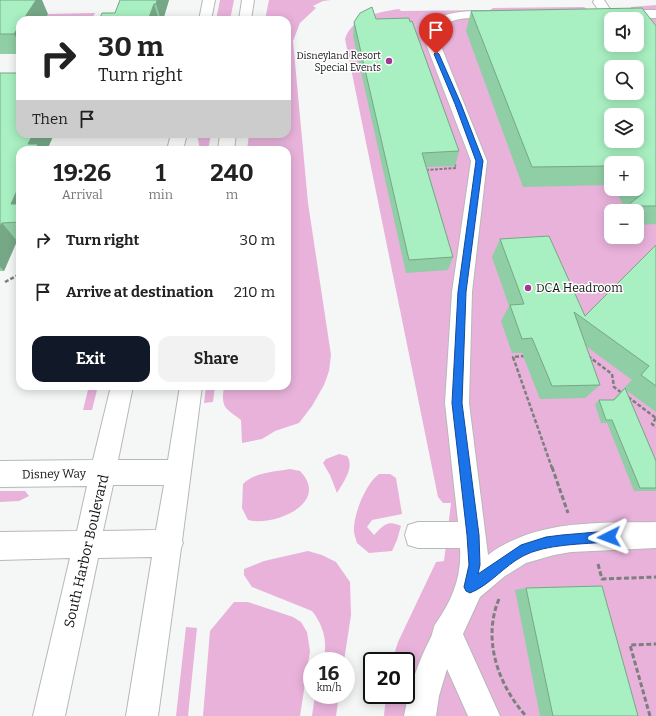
<!DOCTYPE html>
<html lang="en">
<head>
<meta charset="utf-8">
<style>
	body { margin:0; font-family:Bitter,serif; background:#f2f2f2; color:#222; height:100vh; display:flex; flex-direction:column; font-size:15px; white-space:nowrap }
	* { box-sizing:border-box; margin:0 }
	p { font-size:13px; color:#767676 }
	.icon { flex:none; width:22px; height:22px; fill:none; stroke:currentColor; stroke-width:2; stroke-linecap:round; stroke-linejoin:round }
	.map { position:relative; flex:1; overflow:hidden }
	.sheet { position:absolute; left:16px; top:146px; width:275px; height:244px; display:flex; flex-direction:column; background:#fff; border-radius:12px; box-shadow:0 2px 10px #0003 }
	.sheet>* { flex:none }
	.banner { position:absolute; left:16px; top:16px; width:275px; height:122px; border-radius:12px; box-shadow:0 2px 10px #0003; background:#fff; color:#222; overflow:hidden }
	.buttons { position:absolute; left:604px; top:12px; display:grid; gap:8px }
	.buttons a { display:grid; place-items:center; width:40px; height:40px; border-radius:8px; background:#fff; box-shadow:0 2px 10px #0003; font-size:20px }
	.speed { position:absolute; left:303px; top:652px; display:flex; gap:8px; font-size:20px; font-weight:700; text-align:center }
	.speed>* { display:grid; place-content:center; width:52px; height:52px; border-radius:50%; background:#fff; box-shadow:0 2px 10px #0003; line-height:1 }
	.speed small { font-size:10px; font-weight:400 }
	.speed .limit { border:2px solid #111; border-radius:6px; background:#fff; color:#111 }
	.pin { position:absolute; display:grid; place-items:center; width:34px; height:34px; color:#fff; margin:-41px -17px; border-radius:50% 50% 50% 0; rotate:-45deg; box-shadow:0 0 4px #0007 }
	.pin .icon { rotate:45deg }
	.me { position:absolute; width:44px; margin:-22px; rotate:267deg; stroke-linejoin:round; filter:drop-shadow(0 0 3px #0008) }
	.turn { display:flex; align-items:center; gap:14px; height:84px; padding:0 16px; font-size:18px }
	.turn .icon { width:52px; height:52px; stroke-width:2.5 }
	.turn b { display:block; font-size:28px; line-height:34px }
	.then { display:flex; align-items:center; height:38px; padding:0 16px; background:#0003; gap:8px; font-size:15px }
	.eta { display:flex; justify-content:space-evenly; align-items:center; height:68px; text-align:center }
	.eta b { font-size:24px; font-weight:700; line-height:28px }
	.action { display:flex; gap:8px; margin-top:auto; padding:8px 16px }
	.action a { flex:1; height:46px; border-radius:12px; background:#111827; color:#fff; font-size:16px; font-weight:700; line-height:46px; text-align:center }
	.action a+a { background:#f2f2f2; color:#222 }
	ul { padding:0; list-style:none }
	li { display:flex; align-items:center; gap:12px; height:52px; padding:0 16px }
	li div { flex:1 }
	li b { display:block; font-size:15px }
	li em { font-style:normal }
	.map>svg:first-child { display:block }
	.green { fill:#e8b2db; fill-rule:evenodd }
	.lines { fill:none; stroke-linecap:round; stroke-linejoin:round }
	.minor-casing { stroke:#b6b9b7; stroke-width:2 }
	.major-casing { stroke:#b6b9b7; stroke-width:2 }
	.path-far2 { stroke:#7d7f7e; stroke-width:2; stroke-dasharray:3 1.5; stroke-linecap:butt }
	.path-far1 { stroke:#7d7f7e; stroke-width:2.5; stroke-dasharray:4 2; stroke-linecap:butt }
	.path { stroke:#7d7f7e; stroke-width:3; stroke-dasharray:5 2.5; stroke-linecap:butt }
	.minor { fill:#fff; fill-rule:evenodd }
	.major { fill:#fff; fill-rule:evenodd }
	.wall { fill:#90cea6 }
	.shaded-wall { fill:#76a787 }
	.building { fill:#a8efc1; stroke:#76a787; fill-rule:evenodd }
	.route { fill:#1a73e8; stroke:#114b97 }
	.poi-dot { fill:#a53693; stroke:#fff; stroke-width:1.5 }
	.labels { text-anchor:middle; stroke-width:3; stroke-linejoin:round; paint-order:stroke }
	.far-poi-label { font-size:10px; fill:#121312; stroke:#fff; text-anchor:end }
	.poi-label { font-size:12px; fill:#121312; stroke:#fff; text-anchor:start }
	.street-label { font-size:12px; fill:#121312; stroke:#fff }
	.near-street-label { font-size:14px; fill:#121312; stroke:#fff }
</style>
</head>
<body>
<div class="map">
<svg width="656" height="716" viewBox="0 0 656 716">
	<rect width="100%" height="100%" fill="#f4f7f5"/>
	<g class="green">
		<path d="M 220,0 L 234,0 L 230,20 L 216,20 Z"/>
		<path d="M 269,0 L 331,0 L 323,1 L 313,6 L 316,8 L 300,23 L 293,41 L 308,203 L 331,355 L 329,371 L 324,385 L 312,406 L 299,423 L 275,431 L 262,439 L 242,443 L 241,420 C 224,407 221,408 224,386 L 287,386 L 287,150 L 247,150 L 249,134 L 287,134 L 287,20 L 265,20 Z"/>
		<path d="M 656,5 L 656,716 L 384,716 L 386,695 L 406,695 L 406,661 L 392,661 L 398,642 L 436,562 L 444,561 L 451,503 L 443,503 L 438,497 L 345,39 C 352,17 379,12 399,9 L 401,11 L 490,10 L 493,8 L 584,7 L 587,9 L 631,9 L 631,7 ZM 611,19 L 637,19 L 637,45 L 611,45 ZM 611,67 L 637,67 L 637,93 L 611,93 ZM 611,115 L 637,115 L 637,141 L 611,141 ZM 611,163 L 637,163 L 637,189 L 611,189 ZM 611,211 L 637,211 L 637,237 L 611,237 Z"/>
		<path d="M 95,13 L 92,19 L 45,19 L 48,14 Z"/>
		<path d="M 197,134 L 211,134 L 208,150 L 200,150 Z"/>
		<path d="M 89,386 L 98,386 L 92,410 L 83,410 Z"/>
		<path d="M 206,386 L 215,386 L 213,402 L 204,403 Z"/>
		<path d="M 339,454 L 347,456 C 355,467 343,483 337,493 L 330,475 L 323,463 L 326,459 Z"/>
		<path d="M 290,469 L 300,471 C 331,503 274,527 248,520 L 242,508 L 243,484 C 255,472 274,472 290,469 Z"/>
		<path d="M 379,474 L 390,474 L 396,478 L 402,514 L 372,520 L 367,527 L 374,535 C 383,526 387,519 401,526 L 397,540 L 392,551 L 369,553 L 357,543 C 356,539 354,535 354,531 C 353,515 366,483 379,474 Z"/>
		<path d="M 0,491 L 25,491 L 29,496 L 19,501 L 0,502 Z"/>
		<path d="M 308,551 L 322,555 L 336,562 L 350,582 L 351,615 L 344,661 L 323,661 C 328,643 324,626 312,611 L 252,587 L 244,575 L 244,569 L 264,561 Z"/>
		<path d="M 234,602 L 248,602 L 293,617 L 301,622 L 307,632 L 310,651 L 300,716 L 203,716 L 210,631 Z"/>
		<path d="M 186,627 L 197,628 L 188,716 L 176,716 Z"/>
		<path d="M 315,695 L 339,695 L 336,716 L 312,716 Z"/>
	</g>
	<g class="lines">
		<defs>
			<g id="minor">
				<path d="M 594,0 L 604,0 L 612,12 L 617,10 L 656,10 L 656,18 L 603,17 L 593,2 Z"/>
				<path d="M 470,11 L 499,11 L 503,12 L 505,15 L 503,18 L 499,19 C 478,18 446,13 437,36 L 487,161 L 472,292 L 469,403 L 488,555 C 536,519 599,523 656,522 L 656,548 L 571,552 L 554,555 L 526,563 L 505,576 L 480,597 L 463,634 L 500,716 L 468,716 L 447,669 L 439,696 L 436,716 L 404,716 C 409,688 418,662 431,637 C 433,633 433,627 436,623 C 452,601 462,576 460,548 L 418,548 L 408,545 L 405,535 L 408,525 L 418,522 L 458,522 L 445,403 L 452,292 L 471,161 L 423,36 C 433,15 448,13 470,11 Z"/>
			</g>
			<g id="major">
				<path d="M 203,0 L 215,0 L 211,20 L 199,20 Z"/>
				<path d="M 242,0 L 254,0 L 251,20 L 239,20 Z"/>
				<path d="M 171,134 L 187,134 L 183,150 L 167,150 Z"/>
				<path d="M 220,134 L 236,134 L 234,150 L 218,150 Z"/>
				<path d="M 111,386 L 133,386 L 118,460 L 168,460 L 180,386 L 202,386 L 182,541 L 183,543 L 181,548 L 158,716 L 126,716 L 152,557 L 98,558 L 65,716 L 33,716 L 70,558 L 0,560 L 0,532 L 77,531 L 87,486 L 0,487 L 0,461 L 93,460 ZM 113,485 L 164,485 L 156,530 L 103,531 Z"/>
			</g>
		</defs>
		<use href="#minor" class="minor-casing"/>
		<use href="#major" class="major-casing"/>
		<path class="path-far2" d="M 426,170 L 456,168 L 454,162"/>
		<g class="path-far1">
			<path d="M 5,282 L 20,274"/>
			<path d="M 525,356 L 513,357 L 552,468"/>
			<path d="M 588,356 L 612,374 L 614,387 L 622,393"/>
			<path d="M 628,397 L 656,418"/>
			<path d="M 656,418 L 652,424 L 656,427"/>
		</g>
		<g class="path">
			<path d="M 552,467 L 568,513"/>
			<path d="M 598,564 L 602,579 L 656,577"/>
			<path d="M 499,599 C 482,639 498,685 526,716"/>
			<path d="M 650,716 L 630,645 L 656,644"/>
		</g>
		<use href="#minor" class="minor"/>
		<use href="#major" class="major"/>
	</g>
	<g class="wall">
		<path d="M 0,0 L 48,14 L 20,20 L 20,54 L 0,54 Z"/>
		<path d="M 120,0 L 169,0 L 163,20 L 99,20 L 115,13 Z"/>
		<path d="M 471,11 L 656,26 L 656,224 L 637,225 L 637,211 L 624,211 L 625,209 L 615,189 L 637,189 L 637,163 L 611,163 L 611,185 L 523,187 L 466,31 Z"/>
		<path d="M 376,19 L 459,151 L 455,166 L 427,167 L 453,257 L 448,270 L 406,273 L 353,36 L 354,22 Z"/>
		<path d="M 0,73 L 20,134 L 54,134 L 47,150 L 20,150 L 20,241 L 17,241 L 4,271 L 0,271 Z"/>
		<path d="M 500,239 L 585,316 L 656,245 L 656,412 L 626,390 L 656,461 L 656,491 L 634,491 L 607,423 L 601,423 L 595,404 L 599,400 L 613,400 L 620,392 L 624,389 L 624,388 L 632,380 L 586,346 L 600,385 L 585,398 L 540,399 L 522,353 L 512,353 L 501,321 L 509,306 L 492,257 Z"/>
		<path d="M 526,588 L 638,716 L 540,716 L 515,590 Z"/>
	</g>
	<g class="shaded-wall">
		<path d="M 36,0 L 42,0 L 48,14 L 45,20 L 23,20 Z"/>
		<path d="M 157,0 L 169,0 L 163,20 L 161,20 L 156,4 Z"/>
		<path d="M 154,4 L 159,20 L 148,20 Z"/>
		<path d="M 20,25 L 20,44 L 14,34 Z"/>
		<path d="M 33,134 L 54,134 L 47,150 L 32,150 L 28,144 Z"/>
		<path d="M 20,184 L 20,216 L 11,204 Z"/>
		<path d="M 2,223 L 17,241 L 4,271 L 0,267 L 0,226 Z"/>
	</g>
	<g class="building">
		<path d="M 0,0 L 36,0 L 23,20 L 20,20 L 20,25 L 14,34 L 0,34 Z"/>
		<path d="M 120,0 L 157,0 L 156,4 L 154,4 L 148,20 L 99,20 L 102,13 L 115,13 Z"/>
		<path d="M 372,7 L 376,19 L 409,18 L 410,22 L 412,21 L 459,151 L 422,153 L 453,257 L 409,260 L 354,22 L 360,13 Z"/>
		<path d="M 642,8 L 656,26 L 656,206 L 627,206 L 642,194 L 637,185 L 637,163 L 611,163 L 611,166 L 532,167 L 471,11 ZM 611,19 L 637,19 L 637,45 L 611,45 ZM 611,67 L 637,67 L 637,93 L 611,93 ZM 611,115 L 637,115 L 637,141 L 611,141 Z"/>
		<path d="M 0,73 L 20,73 L 20,134 L 33,134 L 28,144 L 38,144 L 36,150 L 20,150 L 20,184 L 11,204 L 20,204 L 20,222 L 2,223 L 0,226 Z"/>
		<path d="M 549,236 L 585,316 L 656,245 L 656,386 L 641,375 L 649,366 L 574,312 L 600,385 L 552,386 L 532,338 L 522,339 L 510,305 L 524,304 L 500,239 Z"/>
		<path d="M 625,388 L 656,461 L 656,488 L 640,488 L 612,420 L 606,420 L 599,400 L 614,400 Z"/>
		<path d="M 602,586 L 638,716 L 553,716 L 526,588 Z"/>
	</g>
	<path class="route" d="M 436,52 L 439,54 L 461,104 L 483,161 L 466,292 L 462,403 L 479,535 L 480,565 L 478,574 L 521,545 L 546,537 L 562,535 L 609,531 L 613,533 L 614,537 L 613,541 L 609,542 C 584,544 545,544 523,556 C 504,566 490,585 470,593 L 466,591 L 464,587 L 469,565 L 467,535 L 452,403 L 458,292 L 476,161 L 455,104 L 434,54 Z"/>
	<g class="poi-dot">
		<circle cx="389" cy="61" r="4"/>
		<circle cx="528" cy="288" r="4"/>
	</g>
	<g class="labels">
		<g class="far-poi-label">
			<text x="381" y="59">Disneyland Resort<tspan x="381" dy="12">Special Events</tspan></text>
		</g>
		<g class="poi-label">
			<text x="536" y="292">DCA Headroom</text>
		</g>
		<g class="street-label">
			<text transform="translate(54 474) rotate(-1)" y="4">Disney Way</text>
		</g>
		<g class="near-street-label">
			<text transform="translate(86 551) rotate(-77)" y="5">South Harbor Boulevard</text>
		</g>
	</g>
</svg>
<div class="buttons">
<a><svg class="icon" aria-label="sound" viewBox="0 0 24 24"><path d="M4 9h4l5-4v14l-5-4H4zM17 9q2 3 0 6"/></svg></a>
<a><svg class="icon" aria-label="search" viewBox="0 0 24 24"><circle cx="10" cy="10" r="6"/><path d="M15 15l6 6"/></svg></a>
<a><svg class="icon" aria-label="layers" viewBox="0 0 24 24"><path d="M12 4l9 5-9 5-9-5zM3 14l9 5 9-5"/></svg></a>
<a>+</a>
<a>−</a>
</div>
<div class="speed"><div>16<small>km/h</small></div><div class="limit">20</div></div>
<div class="pin" style="left:436px;top:54px;background:#d93025"><svg class="icon" aria-label="arrive" viewBox="0 0 24 24"><path d="M6 21V4h12l-3 4 3 4H6"/></svg></div>
<svg class="me" style="left:609px;top:537px" viewBox="-20 -20 40 40"><path d="M0-17L14 15 0 8-14 15z" fill="#1a73e8" stroke="#fff" stroke-width="4"/></svg>
<div class="banner">
<div class="turn"><svg class="icon" aria-label="right" viewBox="0 0 24 24"><path d="M7 20v-9h11M14 6l5 5-5 5"/></svg><div><b>30 m</b>Turn right</div></div>
<div class="then">Then<svg class="icon" aria-label="arrive" viewBox="0 0 24 24"><path d="M6 21V4h12l-3 4 3 4H6"/></svg></div>
</div>
<section class="sheet">
<div class="eta">
<div><b>19:26</b><p>Arrival</p></div>
<div><b>1</b><p>min</p></div>
<div><b>240</b><p>m</p></div>
</div>
<ul>
<li><svg class="icon" aria-label="right" viewBox="0 0 24 24"><path d="M7 20v-9h11M14 6l5 5-5 5"/></svg><div><b>Turn right</b></div><em>30 m</em></li>
<li><svg class="icon" aria-label="arrive" viewBox="0 0 24 24"><path d="M6 21V4h12l-3 4 3 4H6"/></svg><div><b>Arrive at destination</b></div><em>210 m</em></li>
</ul>
<div class="action"><a>Exit</a><a>Share</a></div>
</section>
</div>
</body>
</html>
